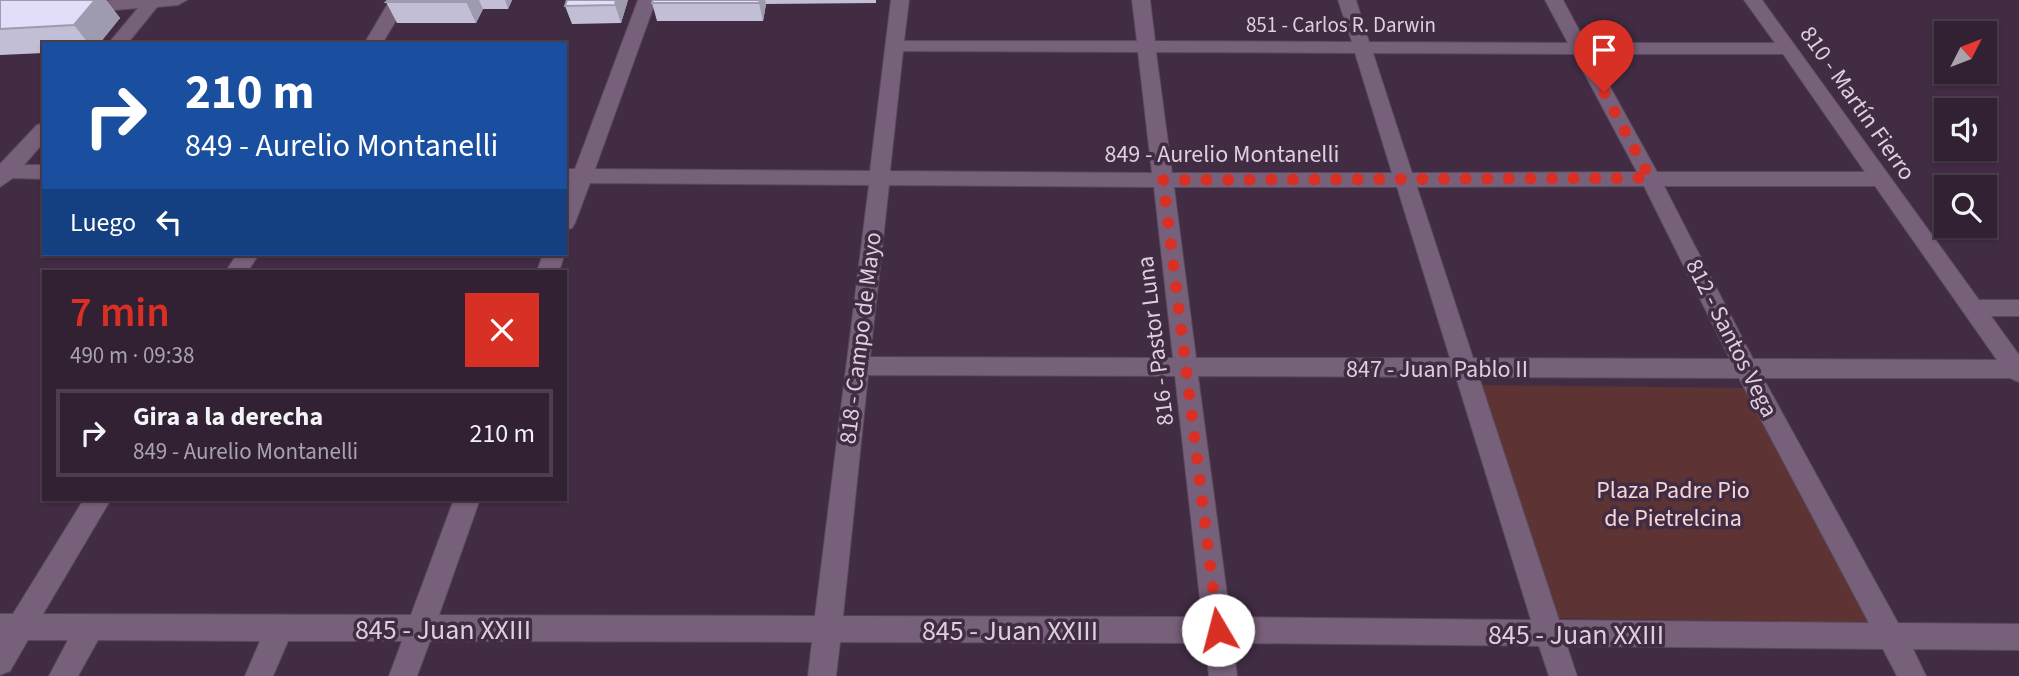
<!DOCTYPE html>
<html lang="es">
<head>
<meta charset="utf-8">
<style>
	body { margin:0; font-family:"Source Sans 3",sans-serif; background:#3d2e3e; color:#f1f3f6; height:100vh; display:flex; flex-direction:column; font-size:26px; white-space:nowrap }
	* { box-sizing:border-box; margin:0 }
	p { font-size:23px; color:#a8a3ac }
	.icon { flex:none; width:38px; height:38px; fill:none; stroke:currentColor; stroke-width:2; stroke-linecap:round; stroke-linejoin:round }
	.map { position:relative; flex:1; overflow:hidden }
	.side { position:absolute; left:42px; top:270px; width:525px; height:231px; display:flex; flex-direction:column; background:#312132; border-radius:0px; box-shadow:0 2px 5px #0004,0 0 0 2px #4c3e4d }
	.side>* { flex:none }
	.hud { position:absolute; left:42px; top:42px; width:525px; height:214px; border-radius:0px; box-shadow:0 2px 5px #0004,0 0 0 2px #4c3e4d; background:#1a4fa0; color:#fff; overflow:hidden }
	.needle { width:46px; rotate:48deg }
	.buttons { position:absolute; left:1934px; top:21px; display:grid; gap:14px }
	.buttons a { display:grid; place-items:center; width:63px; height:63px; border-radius:0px; background:#312132; box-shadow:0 2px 5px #0004,0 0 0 2px #4c3e4d; font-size:35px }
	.pin { position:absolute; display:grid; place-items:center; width:60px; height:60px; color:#fff; margin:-72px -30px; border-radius:50% 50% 50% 0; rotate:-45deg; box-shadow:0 0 7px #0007 }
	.pin .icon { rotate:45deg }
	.me { position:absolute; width:77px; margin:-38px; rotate:352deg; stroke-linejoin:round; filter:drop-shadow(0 0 5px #0008) }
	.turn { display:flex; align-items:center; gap:24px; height:147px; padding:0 28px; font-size:32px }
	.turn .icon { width:91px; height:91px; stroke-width:2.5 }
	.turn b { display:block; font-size:49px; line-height:60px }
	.then { display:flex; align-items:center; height:66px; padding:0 28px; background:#0003; gap:14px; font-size:26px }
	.round { display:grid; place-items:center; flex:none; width:74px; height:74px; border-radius:0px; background:#3d2e3e }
	.headline { display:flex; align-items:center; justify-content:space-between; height:119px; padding:0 28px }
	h1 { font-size:42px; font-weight:600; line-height:52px; color:#d93025 }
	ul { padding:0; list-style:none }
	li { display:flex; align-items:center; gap:21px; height:88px; margin:0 14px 10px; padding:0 14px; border:4px solid #4c3e4d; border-radius:0px }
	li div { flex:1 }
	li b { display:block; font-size:26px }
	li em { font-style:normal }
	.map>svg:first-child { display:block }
	.green { fill:#5d3433 }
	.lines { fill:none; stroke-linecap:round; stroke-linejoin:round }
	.minor-casing { stroke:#5a495c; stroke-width:2 }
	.minor { fill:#776079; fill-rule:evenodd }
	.wall { fill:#c2bed5 }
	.shaded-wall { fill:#9e9bae }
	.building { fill:#e2ddf8; stroke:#9e9bae; stroke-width:2 }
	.route { stroke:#d93025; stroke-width:12; stroke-dasharray:0 21.6 }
	.labels { text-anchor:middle; stroke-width:7; stroke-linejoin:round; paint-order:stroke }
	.far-street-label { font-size:21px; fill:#ddd0de; stroke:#412c43 }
	.street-label { font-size:24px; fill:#ddd0de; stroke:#412c43 }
	.park-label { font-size:24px; fill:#f6d5d3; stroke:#412c43 }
	.near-street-label { font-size:28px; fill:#ddd0de; stroke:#412c43 }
</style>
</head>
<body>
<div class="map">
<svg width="2019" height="676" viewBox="0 0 2019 676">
	<rect width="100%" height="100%" fill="#412c43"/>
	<path class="green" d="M 1476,385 L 1751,388 L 1870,623 L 1551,618 Z"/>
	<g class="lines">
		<defs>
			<g id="minor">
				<path d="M 115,0 L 187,0 L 178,5 L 157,7 L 127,44 L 108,44 L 138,8 L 80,13 L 71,8 L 80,3 Z"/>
				<path d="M 390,0 L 408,0 L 382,44 L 364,44 Z"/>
				<path d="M 638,0 L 656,0 L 595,169 L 870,171 L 891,0 L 909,0 L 904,41 L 1137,41 L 1132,0 L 1150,0 L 1155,41 L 1352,42 L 1338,0 L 1356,0 L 1369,42 L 1568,43 L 1545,0 L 1563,0 L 1586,43 L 1775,43 L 1744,0 L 1762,0 L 1979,300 L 2019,300 L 2019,316 L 1991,316 L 2019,355 L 2019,382 L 2010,378 L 1763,378 L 1898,623 L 2019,624 L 2019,650 L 1913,649 L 1926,676 L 1897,676 L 1883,649 L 1567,646 L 1577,676 L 1549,676 L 1539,646 L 1233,643 L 1237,676 L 1209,676 L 1205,643 L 840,642 L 836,676 L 808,676 L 812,642 L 430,641 L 417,676 L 389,676 L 402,641 L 288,641 L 273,676 L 245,676 L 260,641 L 98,640 L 78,676 L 49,676 L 68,640 L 28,640 L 10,671 L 0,675 L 0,614 L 13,614 L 84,499 L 111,499 L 43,614 L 411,615 L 454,499 L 480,499 L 439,615 L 815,616 L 869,185 L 590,183 L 575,223 L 572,228 L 565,230 L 565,195 L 570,183 L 565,183 L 565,169 L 575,169 ZM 903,51 L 1138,52 L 1152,173 L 890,171 ZM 1156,52 L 1355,53 L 1392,173 L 1172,173 ZM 1373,53 L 1574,54 L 1637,172 L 1412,173 ZM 1592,54 L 1783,54 L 1865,172 L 1657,172 ZM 889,185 L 1154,187 L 1173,358 L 870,357 ZM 1644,186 L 1730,359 L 1473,358 L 1417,187 ZM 1664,186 L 1875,186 L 1997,360 L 1753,359 ZM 1174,187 L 1397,187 L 1450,358 L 1196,358 ZM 868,375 L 1175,376 L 1202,617 L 843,616 ZM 1198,376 L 1456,377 L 1531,620 L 1230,617 ZM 1479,377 L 1739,378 L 1869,623 L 1559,620 Z"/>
				<path d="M 44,123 L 44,142 L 24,165 L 44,165 L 44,179 L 13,178 L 0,187 L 0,164 L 37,125 Z"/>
				<path d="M 237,254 L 259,254 L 248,271 L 226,271 Z"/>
				<path d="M 543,254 L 565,254 L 559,271 L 537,271 Z"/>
			</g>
		</defs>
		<use href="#minor" class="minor-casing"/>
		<use href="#minor" class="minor"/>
	</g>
	<g class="wall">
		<path d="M 0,0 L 106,0 L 120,18 L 99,44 L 44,44 L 44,53 L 0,55 Z"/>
		<path d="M 388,0 L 512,0 L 508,9 L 483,9 L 476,23 L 397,23 L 386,2 Z"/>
		<path d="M 567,0 L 628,0 L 621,23 L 572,24 L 565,6 Z"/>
		<path d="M 653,0 L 876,0 L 876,3 L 766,4 L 763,21 L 657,21 L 652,3 Z"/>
	</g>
	<g class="shaded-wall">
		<path d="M 95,0 L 106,0 L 120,18 L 99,44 L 89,44 L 74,25 Z"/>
		<path d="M 467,0 L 479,0 L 483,9 L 476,23 L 466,2 Z"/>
		<path d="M 505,0 L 512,0 L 508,9 Z"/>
		<path d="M 616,0 L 628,0 L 621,23 L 615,5 Z"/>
		<path d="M 760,0 L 765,0 L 766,4 L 763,21 L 759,3 Z"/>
	</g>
	<g class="building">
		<path d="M 0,0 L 95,0 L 74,25 L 0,29 Z"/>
		<path d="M 388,0 L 467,0 L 466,2 L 386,2 Z"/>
		<path d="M 567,0 L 616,0 L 615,5 L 565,6 Z"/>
		<path d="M 653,0 L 760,0 L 759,3 L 652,3 Z"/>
	</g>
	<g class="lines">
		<path class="route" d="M 1218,630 L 1163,180 L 1650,178 L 1604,92"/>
	</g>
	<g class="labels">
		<g class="far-street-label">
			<text x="1341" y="32">851 - Carlos R. Darwin</text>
		</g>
		<g class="street-label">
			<text transform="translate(1858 103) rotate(55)" y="8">810 - Martín Fierro</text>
			<text x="1222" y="162">849 - Aurelio Montanelli</text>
			<text transform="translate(860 338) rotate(-83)" y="8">818 - Campo de Mayo</text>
			<text transform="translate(1732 338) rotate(63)" y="8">812 - Santos Vega</text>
			<text transform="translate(1155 341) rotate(-97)" y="8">816 - Pastor Luna</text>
			<text x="1437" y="377">847 - Juan Pablo II</text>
		</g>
		<g class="park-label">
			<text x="1673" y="498">Plaza Padre Pio<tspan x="1673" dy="28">de Pietrelcina</tspan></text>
		</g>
		<g class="near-street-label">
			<text x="443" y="639">845 - Juan XXIII</text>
			<text x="1010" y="640">845 - Juan XXIII</text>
			<text x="1576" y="644">845 - Juan XXIII</text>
		</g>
	</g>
</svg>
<div class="buttons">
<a><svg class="needle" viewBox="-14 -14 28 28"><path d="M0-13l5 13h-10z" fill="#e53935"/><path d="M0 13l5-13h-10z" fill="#a8a3ac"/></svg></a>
<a><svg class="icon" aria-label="sound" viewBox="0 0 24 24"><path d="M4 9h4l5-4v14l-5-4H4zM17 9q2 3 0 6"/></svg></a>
<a><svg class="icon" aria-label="search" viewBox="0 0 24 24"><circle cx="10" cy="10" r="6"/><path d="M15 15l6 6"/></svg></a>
</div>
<div class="pin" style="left:1604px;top:92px;background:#d93025"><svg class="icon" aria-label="arrive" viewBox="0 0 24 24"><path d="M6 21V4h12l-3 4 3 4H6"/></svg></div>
<svg class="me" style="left:1218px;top:630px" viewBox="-20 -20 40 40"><circle r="19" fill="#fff"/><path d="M0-13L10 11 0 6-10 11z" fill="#d93025"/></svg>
<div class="hud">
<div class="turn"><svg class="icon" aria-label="right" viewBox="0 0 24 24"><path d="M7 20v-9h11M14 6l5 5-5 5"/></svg><div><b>210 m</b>849 - Aurelio Montanelli</div></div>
<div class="then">Luego<svg class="icon" aria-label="left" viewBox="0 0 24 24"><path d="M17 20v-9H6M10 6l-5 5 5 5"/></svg></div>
</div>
<section class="side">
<div class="headline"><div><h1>7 min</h1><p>490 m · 09:38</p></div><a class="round" style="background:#d93025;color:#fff"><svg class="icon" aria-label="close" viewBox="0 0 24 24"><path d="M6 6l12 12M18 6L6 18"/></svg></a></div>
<ul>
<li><svg class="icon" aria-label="right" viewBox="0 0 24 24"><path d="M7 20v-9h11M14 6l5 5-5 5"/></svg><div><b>Gira a la derecha</b><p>849 - Aurelio Montanelli</p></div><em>210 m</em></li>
</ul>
</section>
</div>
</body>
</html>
